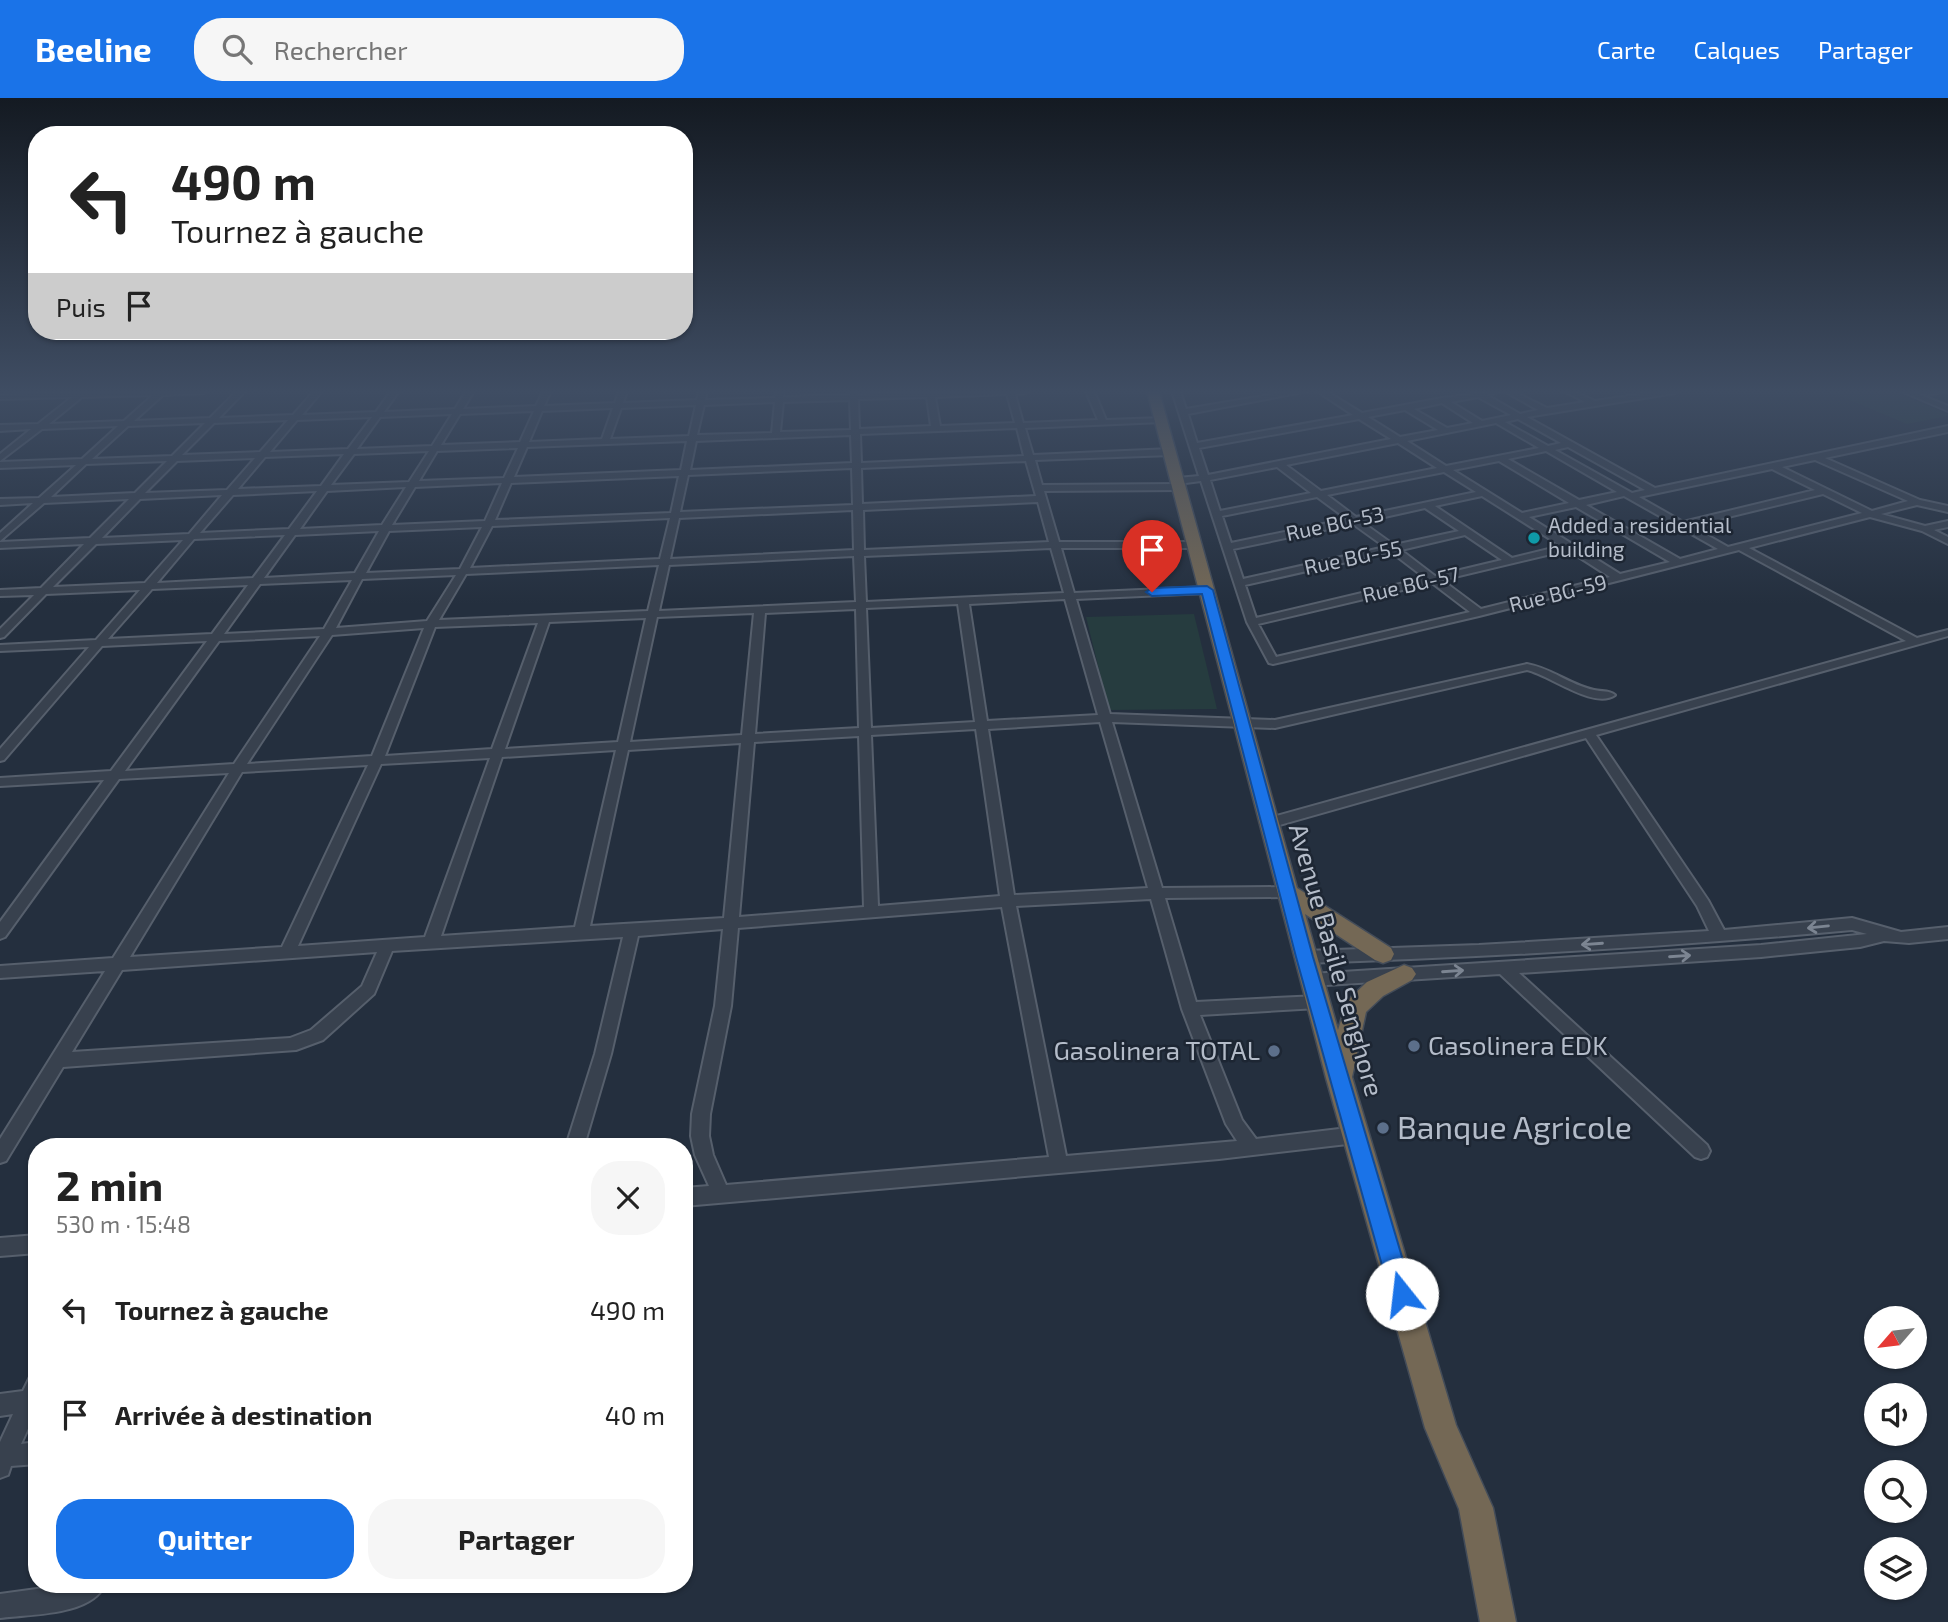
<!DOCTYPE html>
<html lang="fr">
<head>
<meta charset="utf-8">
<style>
	body { margin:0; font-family:"Exo 2",sans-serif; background:#f6f6f6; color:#222; height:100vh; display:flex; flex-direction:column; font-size:26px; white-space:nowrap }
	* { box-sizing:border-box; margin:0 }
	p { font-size:23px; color:#767676 }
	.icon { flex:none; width:38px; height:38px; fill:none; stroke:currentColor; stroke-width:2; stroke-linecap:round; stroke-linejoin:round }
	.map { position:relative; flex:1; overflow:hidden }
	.details { position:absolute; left:28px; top:1040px; width:665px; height:455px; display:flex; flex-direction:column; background:#fff; border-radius:28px; box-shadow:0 2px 5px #0004 }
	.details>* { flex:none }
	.guide { position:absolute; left:28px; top:28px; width:665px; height:214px; border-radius:28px; box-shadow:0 2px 5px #0004; background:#fff; color:#222; overflow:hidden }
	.needle { width:46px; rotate:242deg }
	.buttons { position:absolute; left:1864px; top:1208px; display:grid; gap:14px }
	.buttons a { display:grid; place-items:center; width:63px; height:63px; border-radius:50%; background:#fff; box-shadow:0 2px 5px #0004; font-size:35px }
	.pin { position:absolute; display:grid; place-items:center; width:60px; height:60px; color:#fff; margin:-72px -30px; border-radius:50% 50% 50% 0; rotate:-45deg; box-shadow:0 0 7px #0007 }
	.pin .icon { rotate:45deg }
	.me { position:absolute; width:77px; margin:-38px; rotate:344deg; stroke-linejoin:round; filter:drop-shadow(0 0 5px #0008) }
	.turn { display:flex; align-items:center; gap:24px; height:147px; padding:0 28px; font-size:32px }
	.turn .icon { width:91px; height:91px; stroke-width:2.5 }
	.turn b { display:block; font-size:49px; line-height:60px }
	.then { display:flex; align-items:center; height:66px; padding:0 28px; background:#0003; gap:14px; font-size:26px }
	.round { display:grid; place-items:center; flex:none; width:74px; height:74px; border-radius:28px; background:#f6f6f6 }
	.summary { display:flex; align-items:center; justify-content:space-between; height:119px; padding:0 28px }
	h1 { font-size:42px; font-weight:700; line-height:52px }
	.button { display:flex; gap:14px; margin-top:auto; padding:14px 28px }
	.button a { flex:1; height:80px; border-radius:28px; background:#1a73e8; color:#fff; font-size:28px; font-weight:700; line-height:80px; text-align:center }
	.button a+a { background:#f6f6f6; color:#222 }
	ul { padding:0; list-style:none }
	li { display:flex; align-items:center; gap:21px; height:105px; padding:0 28px }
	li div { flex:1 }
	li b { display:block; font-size:26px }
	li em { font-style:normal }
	header { display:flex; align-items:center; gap:42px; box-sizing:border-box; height:98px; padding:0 35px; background:#1a73e8; color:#fff }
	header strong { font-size:33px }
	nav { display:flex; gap:38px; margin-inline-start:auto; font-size:24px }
	.search { width:490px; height:63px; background:#f6f6f6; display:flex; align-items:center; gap:18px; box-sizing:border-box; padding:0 24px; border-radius:28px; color:#767676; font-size:26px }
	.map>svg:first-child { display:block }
	.green { fill:#263c3f }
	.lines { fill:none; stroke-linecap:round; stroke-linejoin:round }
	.minor-casing { stroke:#565f6c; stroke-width:4 }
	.highway-casing { stroke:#434c59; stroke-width:3 }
	.minor { fill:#38414e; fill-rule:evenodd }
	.highway { fill:#746855; fill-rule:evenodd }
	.oneway { stroke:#7c8592 }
	.route { fill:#1a73e8; stroke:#114b97; stroke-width:2 }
	.culture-dot { fill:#0f9aa8; stroke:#1d2633; stroke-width:2.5 }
	.service-dot { fill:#5c6f8a; stroke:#1d2633; stroke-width:2.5 }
	.labels { text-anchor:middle; stroke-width:5; stroke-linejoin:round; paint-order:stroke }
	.far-street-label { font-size:21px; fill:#b4bcc9; stroke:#1d2633 }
	.far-poi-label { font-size:21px; fill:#b4bcc9; stroke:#1d2633; text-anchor:start }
	.street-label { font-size:26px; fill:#b4bcc9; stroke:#1d2633 }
	.poi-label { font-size:26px; fill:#b4bcc9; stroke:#1d2633; text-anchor:start }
	.near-poi-label { font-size:32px; fill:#b4bcc9; stroke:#1d2633; text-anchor:start }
</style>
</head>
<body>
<header>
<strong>Beeline</strong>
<div class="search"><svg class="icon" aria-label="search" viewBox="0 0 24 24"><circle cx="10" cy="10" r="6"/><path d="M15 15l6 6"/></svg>Rechercher</div>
<nav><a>Carte</a><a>Calques</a><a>Partager</a></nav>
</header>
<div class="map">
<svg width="1948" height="1524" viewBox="0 0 1948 1524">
	<rect width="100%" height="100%" fill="#242f3e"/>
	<g class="green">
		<path d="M 1828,293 L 1891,293 L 1948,316 L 1948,318 L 1907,326 Z"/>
		<path d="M 1194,516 L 1217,611 L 1109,612 L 1086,519 Z"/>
	</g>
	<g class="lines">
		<defs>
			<g id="minor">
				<path d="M 137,293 L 208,293 L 204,295 L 163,297 L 134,323 L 210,320 L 237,293 L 245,293 L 219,320 L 293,317 L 314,293 L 322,293 L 302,317 L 376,314 L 391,293 L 399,293 L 384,314 L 455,311 L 466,293 L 474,293 L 463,311 L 536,308 L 543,293 L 551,293 L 544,308 L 615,305 L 619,293 L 627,293 L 623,305 L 697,302 L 699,293 L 707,293 L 705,302 L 775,300 L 776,293 L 784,293 L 783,299 L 850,297 L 850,293 L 858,293 L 858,297 L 926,293 L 1029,293 L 1025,295 L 1015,296 L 1023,325 L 1098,322 L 1086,293 L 1094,293 L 1106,322 L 1162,320 L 1166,322 L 1162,324 L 1025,330 L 1033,357 L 1171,351 L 1175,354 L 1171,357 L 1035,362 L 1042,387 L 1180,386 L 1185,389 L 1180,392 L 1044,393 L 1059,444 L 1194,444 L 1199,447 L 1194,450 L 1061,450 L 1074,495 L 1207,489 L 1212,492 L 1207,495 L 1076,501 L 1110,616 L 1275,622 L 1527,566 C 1551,570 1570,587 1594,592 C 1602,594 1609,592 1615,597 C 1594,612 1550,577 1527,572 L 1275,630 L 1112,624 L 1162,790 L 1287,789 L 1292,790 L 1294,794 L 1292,798 L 1287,799 L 1165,800 L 1196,904 L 1318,898 L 1324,900 L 1326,904 L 1324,908 L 1318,910 L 1200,917 L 1242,1022 L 1256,1041 L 1356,1029 L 1362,1031 L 1365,1037 L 1362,1043 L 1356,1045 L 1219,1061 L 684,1108 L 684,1090 L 709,1088 L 695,1057 L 691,1038 L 692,1016 L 715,908 L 723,831 L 638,838 L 611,956 L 584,1048 L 566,1048 L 595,956 L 623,839 L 392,853 L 374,896 L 323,942 L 296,952 L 63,969 L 6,1063 L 0,1065 L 0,1041 L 105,873 L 0,880 L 0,868 L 113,860 L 229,675 L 119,681 L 5,839 L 0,841 L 0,824 L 104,682 L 0,688 L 0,680 L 111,673 L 207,543 L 102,548 L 4,662 L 0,663 L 0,651 L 89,549 L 0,553 L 0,547 L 96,542 L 140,492 L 46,496 L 4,539 L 0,540 L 0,531 L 34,497 L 0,498 L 0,492 L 41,490 L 84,446 L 0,450 L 0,444 L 90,440 L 129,401 L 44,405 L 0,443 L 0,435 L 33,405 L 0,407 L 0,401 L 39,400 L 76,367 L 0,370 L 0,364 L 82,361 L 118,328 L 42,331 L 0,363 L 0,356 L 31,331 L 0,333 L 0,327 L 38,326 L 72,299 L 0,301 L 0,297 ZM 1007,296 L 1015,325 L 940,328 L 935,299 ZM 153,297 L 124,323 L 49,326 L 82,299 ZM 927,299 L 931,328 L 859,331 L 858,301 ZM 850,302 L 851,332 L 780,334 L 783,304 ZM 775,304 L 772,335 L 697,337 L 704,307 ZM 696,307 L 689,338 L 610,341 L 621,310 ZM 613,310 L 602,341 L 529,344 L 542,313 ZM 534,313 L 520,344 L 441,347 L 460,316 ZM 452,316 L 432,348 L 357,351 L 380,319 ZM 372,319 L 348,351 L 270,354 L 297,322 ZM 288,322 L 260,354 L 182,357 L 214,325 ZM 205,325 L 172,358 L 92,361 L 128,328 ZM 1017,330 L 1024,358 L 861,365 L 860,336 ZM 851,337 L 852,365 L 690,372 L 696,343 ZM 687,343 L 681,372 L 514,379 L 527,349 ZM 518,350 L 504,380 L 419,383 L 437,353 ZM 429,353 L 409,384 L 331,387 L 354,356 ZM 344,356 L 321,388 L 238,391 L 265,359 ZM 255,360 L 227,392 L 145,395 L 177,363 ZM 167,363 L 135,395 L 51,399 L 86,366 ZM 1026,363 L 1036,398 L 862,406 L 861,370 ZM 852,370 L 853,407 L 680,414 L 688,377 ZM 679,378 L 671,415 L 495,422 L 511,385 ZM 502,385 L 485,423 L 392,427 L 415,389 ZM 406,389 L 382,427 L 300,431 L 327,393 ZM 317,393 L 289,431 L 200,435 L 233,397 ZM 222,397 L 189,436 L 102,440 L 140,401 ZM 1038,404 L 1049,444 L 864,452 L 863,412 ZM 853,412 L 854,452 L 670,461 L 679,420 ZM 670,420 L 660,461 L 470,470 L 492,428 ZM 482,429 L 460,471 L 366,475 L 389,433 ZM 379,433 L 355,475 L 264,480 L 295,437 ZM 285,437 L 253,480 L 157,485 L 194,441 ZM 183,442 L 145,485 L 53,489 L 96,446 ZM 1051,450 L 1064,495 L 866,504 L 864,458 ZM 854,458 L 856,504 L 659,513 L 669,467 ZM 659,467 L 648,513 L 439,522 L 466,476 ZM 456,477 L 427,523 L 336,530 L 362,481 ZM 352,482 L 324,531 L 224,536 L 260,486 ZM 248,487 L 212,536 L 108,541 L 152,491 ZM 1065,501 L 1098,617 L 987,623 L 969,506 ZM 958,506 L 975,624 L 871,630 L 866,510 ZM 856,511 L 859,630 L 755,636 L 765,515 ZM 754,515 L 742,637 L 630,644 L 657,519 ZM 646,520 L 618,644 L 505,651 L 549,524 ZM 538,525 L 492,651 L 385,658 L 435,529 ZM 424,530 L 372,658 L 247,666 L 332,537 ZM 320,538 L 234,666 L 125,673 L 219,543 ZM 1100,624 L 1148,790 L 1014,797 L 988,631 ZM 976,631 L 1000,798 L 878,808 L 871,637 ZM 859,638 L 864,809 L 739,819 L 754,644 ZM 741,645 L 724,820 L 590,828 L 628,652 ZM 616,652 L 575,829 L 441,838 L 502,659 ZM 490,660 L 425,839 L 298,848 L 381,666 ZM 368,667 L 282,849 L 130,859 L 242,674 ZM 1151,801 L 1182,911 L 1226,1026 L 1237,1043 L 1066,1058 L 1016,808 ZM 1002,809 L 1049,1059 L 726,1087 L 713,1057 L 709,1038 L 710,1016 L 731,908 L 738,830 ZM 377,854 L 362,888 L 311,932 L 290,940 L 72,954 L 122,872 Z"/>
				<path d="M 1172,293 L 1180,293 L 1186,311 L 1293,293 L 1308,293 L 1188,316 L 1197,345 L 1353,317 L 1317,293 L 1326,293 L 1362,315 L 1442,300 L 1501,293 L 1487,297 L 1520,316 L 1538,312 L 1504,293 L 1513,293 L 1547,310 L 1585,304 L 1564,293 L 1573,293 L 1595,303 L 1662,293 L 1679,293 L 1675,295 L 1527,319 L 1655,390 L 1948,328 L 1948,334 L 1825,360 L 1920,402 L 1948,408 L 1948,414 L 1917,407 L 1881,416 L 1925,428 L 1948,423 L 1948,429 L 1934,432 L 1948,439 L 1948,446 L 1922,433 L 1870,419 L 1749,450 L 1917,540 L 1948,532 L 1948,538 L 1596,637 L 1708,802 L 1724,832 L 1852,820 L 1901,834 L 1948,829 L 1948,841 L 1909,845 L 1884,843 L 1860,849 L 1761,859 L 1519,875 L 1707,1047 L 1710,1053 L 1707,1059 L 1701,1061 L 1695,1059 L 1500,876 L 1311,888 L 1305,886 L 1303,882 L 1305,878 L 1311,876 L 1761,847 L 1867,836 L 1852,832 C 1670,849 1488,859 1305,865 L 1300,863 L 1297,859 L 1300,855 L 1305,853 L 1479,847 L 1709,833 L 1697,808 L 1586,640 L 1269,730 L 1262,725 L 1269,720 L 1906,543 L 1739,452 L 1479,518 L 1273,566 L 1269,565 L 1247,524 L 1201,383 L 1178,386 L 1173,383 L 1178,380 L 1199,378 ZM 1478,299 L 1511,317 L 1482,323 L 1451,304 ZM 1442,305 L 1473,325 L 1447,330 L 1414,311 ZM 1405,312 L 1438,332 L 1400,339 L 1368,319 ZM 1359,321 L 1391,341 L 1208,377 L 1199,350 ZM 1518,321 L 1561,345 L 1548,348 L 1505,324 ZM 1496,325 L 1539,350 L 1446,368 L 1407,343 ZM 1398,345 L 1437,370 L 1321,393 L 1286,367 ZM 1568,349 L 1645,392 L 1632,395 L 1555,352 ZM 1546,353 L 1617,394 L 1579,402 L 1508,361 ZM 1815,362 L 1908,403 L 1872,413 L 1782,369 ZM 1499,363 L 1569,405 L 1522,415 L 1453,372 ZM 1277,369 L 1311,395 L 1220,413 L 1210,382 ZM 1772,371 L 1815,392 L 1683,424 L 1639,399 ZM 1444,374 L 1476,394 L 1356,419 L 1327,397 ZM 1823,396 L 1862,415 L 1728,449 L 1691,428 ZM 1482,398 L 1561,448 L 1512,460 L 1435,408 ZM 1624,398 L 1718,451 L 1680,461 L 1586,407 ZM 1317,399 L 1347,421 L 1231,445 L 1222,418 ZM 1576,409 L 1670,464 L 1620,476 L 1529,419 ZM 1425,410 L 1459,433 L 1394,447 L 1362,424 ZM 1353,426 L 1385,449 L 1243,481 L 1233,451 ZM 1465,437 L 1502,462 L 1435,478 L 1401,452 ZM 1568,452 L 1610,479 L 1481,511 L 1442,482 ZM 1391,454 L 1425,480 L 1256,520 L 1245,487 ZM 1432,485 L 1470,514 L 1276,559 L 1258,526 Z"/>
				<path d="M 1901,293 L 1911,293 L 1948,308 L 1948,313 Z"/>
				<path d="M 1930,293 L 1946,293 L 1927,297 L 1926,295 Z"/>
				<path d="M 37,1137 L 37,1155 L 0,1158 L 0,1140 Z"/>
				<path d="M 37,1276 L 37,1311 L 21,1346 L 37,1344 L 37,1366 L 11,1368 L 8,1377 L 0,1380 L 0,1344 L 13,1316 L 0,1318 L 0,1296 L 23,1293 L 30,1279 Z"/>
				<path d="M 73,1486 L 105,1486 C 92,1518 30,1516 0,1520 L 0,1496 Z"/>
			</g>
			<path id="highway" d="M 1147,293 L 1159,293 L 1297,790 L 1391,850 L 1394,856 L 1391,862 L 1383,865 L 1375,862 L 1305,816 L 1338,932 L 1347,903 L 1367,884 L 1404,867 L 1412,870 L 1416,876 L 1412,882 L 1383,898 L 1366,914 L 1352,979 L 1456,1327 L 1493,1410 L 1516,1524 L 1480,1524 L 1459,1411 L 1425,1330 L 1326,980 Z"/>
		</defs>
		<use href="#minor" class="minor-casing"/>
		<use href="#highway" class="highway-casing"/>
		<use href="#minor" class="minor"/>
		<use href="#highway" class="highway"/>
	</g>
	<defs><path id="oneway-shaft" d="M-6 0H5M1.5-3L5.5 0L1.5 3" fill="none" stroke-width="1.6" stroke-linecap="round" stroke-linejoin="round" transform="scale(1.75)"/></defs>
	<g class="oneway">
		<use href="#oneway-shaft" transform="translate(1818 829) rotate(174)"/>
		<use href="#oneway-shaft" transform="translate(1592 846) rotate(176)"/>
		<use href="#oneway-shaft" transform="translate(1680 858) rotate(-4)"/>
		<use href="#oneway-shaft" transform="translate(1453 873) rotate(-4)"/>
	</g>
	<linearGradient id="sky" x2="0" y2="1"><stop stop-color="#141a22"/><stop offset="0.58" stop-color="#3f4d63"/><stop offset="1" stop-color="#3f4d63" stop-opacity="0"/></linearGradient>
	<rect width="1948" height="506" fill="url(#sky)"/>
	<path class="route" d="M 1207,488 L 1213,492 L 1313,859 L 1413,1196 L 1409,1204 L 1402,1207 L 1394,1204 L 1390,1196 L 1296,859 L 1202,496 L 1152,498 L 1146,494 L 1152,490 Z"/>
	<circle class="culture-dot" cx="1534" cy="440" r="7"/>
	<g class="service-dot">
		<circle cx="1414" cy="948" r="7"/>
		<circle cx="1274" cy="953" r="7"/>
		<circle cx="1383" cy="1030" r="7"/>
	</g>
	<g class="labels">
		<g class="far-street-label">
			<text transform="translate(1335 426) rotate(-12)" y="7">Rue BG-53</text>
			<text transform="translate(1353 460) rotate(-12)" y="7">Rue BG-55</text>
			<text transform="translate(1411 487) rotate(-13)" y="7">Rue BG-57</text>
			<text transform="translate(1558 496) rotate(-14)" y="7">Rue BG-59</text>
		</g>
		<g class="far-poi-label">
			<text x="1548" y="435">Added a residential<tspan x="1548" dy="24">building</tspan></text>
		</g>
		<g class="street-label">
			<text transform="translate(1336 862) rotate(74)" y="9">Avenue Basile Senghore</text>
		</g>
		<g class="poi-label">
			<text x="1428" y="957">Gasolinera EDK</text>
			<text x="1260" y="962" text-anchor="end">Gasolinera TOTAL</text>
		</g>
		<g class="near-poi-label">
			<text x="1397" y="1041">Banque Agricole</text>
		</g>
	</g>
</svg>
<div class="buttons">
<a><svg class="needle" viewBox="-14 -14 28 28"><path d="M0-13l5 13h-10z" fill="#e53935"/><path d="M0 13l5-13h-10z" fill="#767676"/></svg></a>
<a><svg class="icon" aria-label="sound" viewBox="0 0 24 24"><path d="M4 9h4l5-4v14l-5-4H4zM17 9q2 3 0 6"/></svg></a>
<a><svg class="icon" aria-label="search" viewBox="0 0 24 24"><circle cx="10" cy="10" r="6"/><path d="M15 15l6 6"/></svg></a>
<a><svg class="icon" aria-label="layers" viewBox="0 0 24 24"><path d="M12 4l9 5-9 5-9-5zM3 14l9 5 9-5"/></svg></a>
</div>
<div class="pin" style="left:1152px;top:494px;background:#d93025"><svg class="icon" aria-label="arrive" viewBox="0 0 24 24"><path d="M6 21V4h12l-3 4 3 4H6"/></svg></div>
<svg class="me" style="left:1402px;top:1196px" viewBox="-20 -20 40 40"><circle r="19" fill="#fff"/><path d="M0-13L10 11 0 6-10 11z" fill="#1a73e8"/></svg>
<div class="guide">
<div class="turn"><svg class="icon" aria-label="left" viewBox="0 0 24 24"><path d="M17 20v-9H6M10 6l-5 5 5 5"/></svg><div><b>490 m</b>Tournez à gauche</div></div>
<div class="then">Puis<svg class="icon" aria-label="arrive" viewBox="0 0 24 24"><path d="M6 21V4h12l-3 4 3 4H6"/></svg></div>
</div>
<section class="details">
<div class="summary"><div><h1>2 min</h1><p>530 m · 15:48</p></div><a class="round"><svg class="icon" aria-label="close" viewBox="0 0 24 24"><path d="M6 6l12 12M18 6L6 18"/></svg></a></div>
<ul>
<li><svg class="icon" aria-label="left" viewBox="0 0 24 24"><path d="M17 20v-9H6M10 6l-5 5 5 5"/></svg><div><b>Tournez à gauche</b></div><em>490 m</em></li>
<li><svg class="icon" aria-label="arrive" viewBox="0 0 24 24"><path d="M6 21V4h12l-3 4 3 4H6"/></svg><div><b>Arrivée à destination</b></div><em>40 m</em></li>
</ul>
<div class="button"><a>Quitter</a><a>Partager</a></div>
</section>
</div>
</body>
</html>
